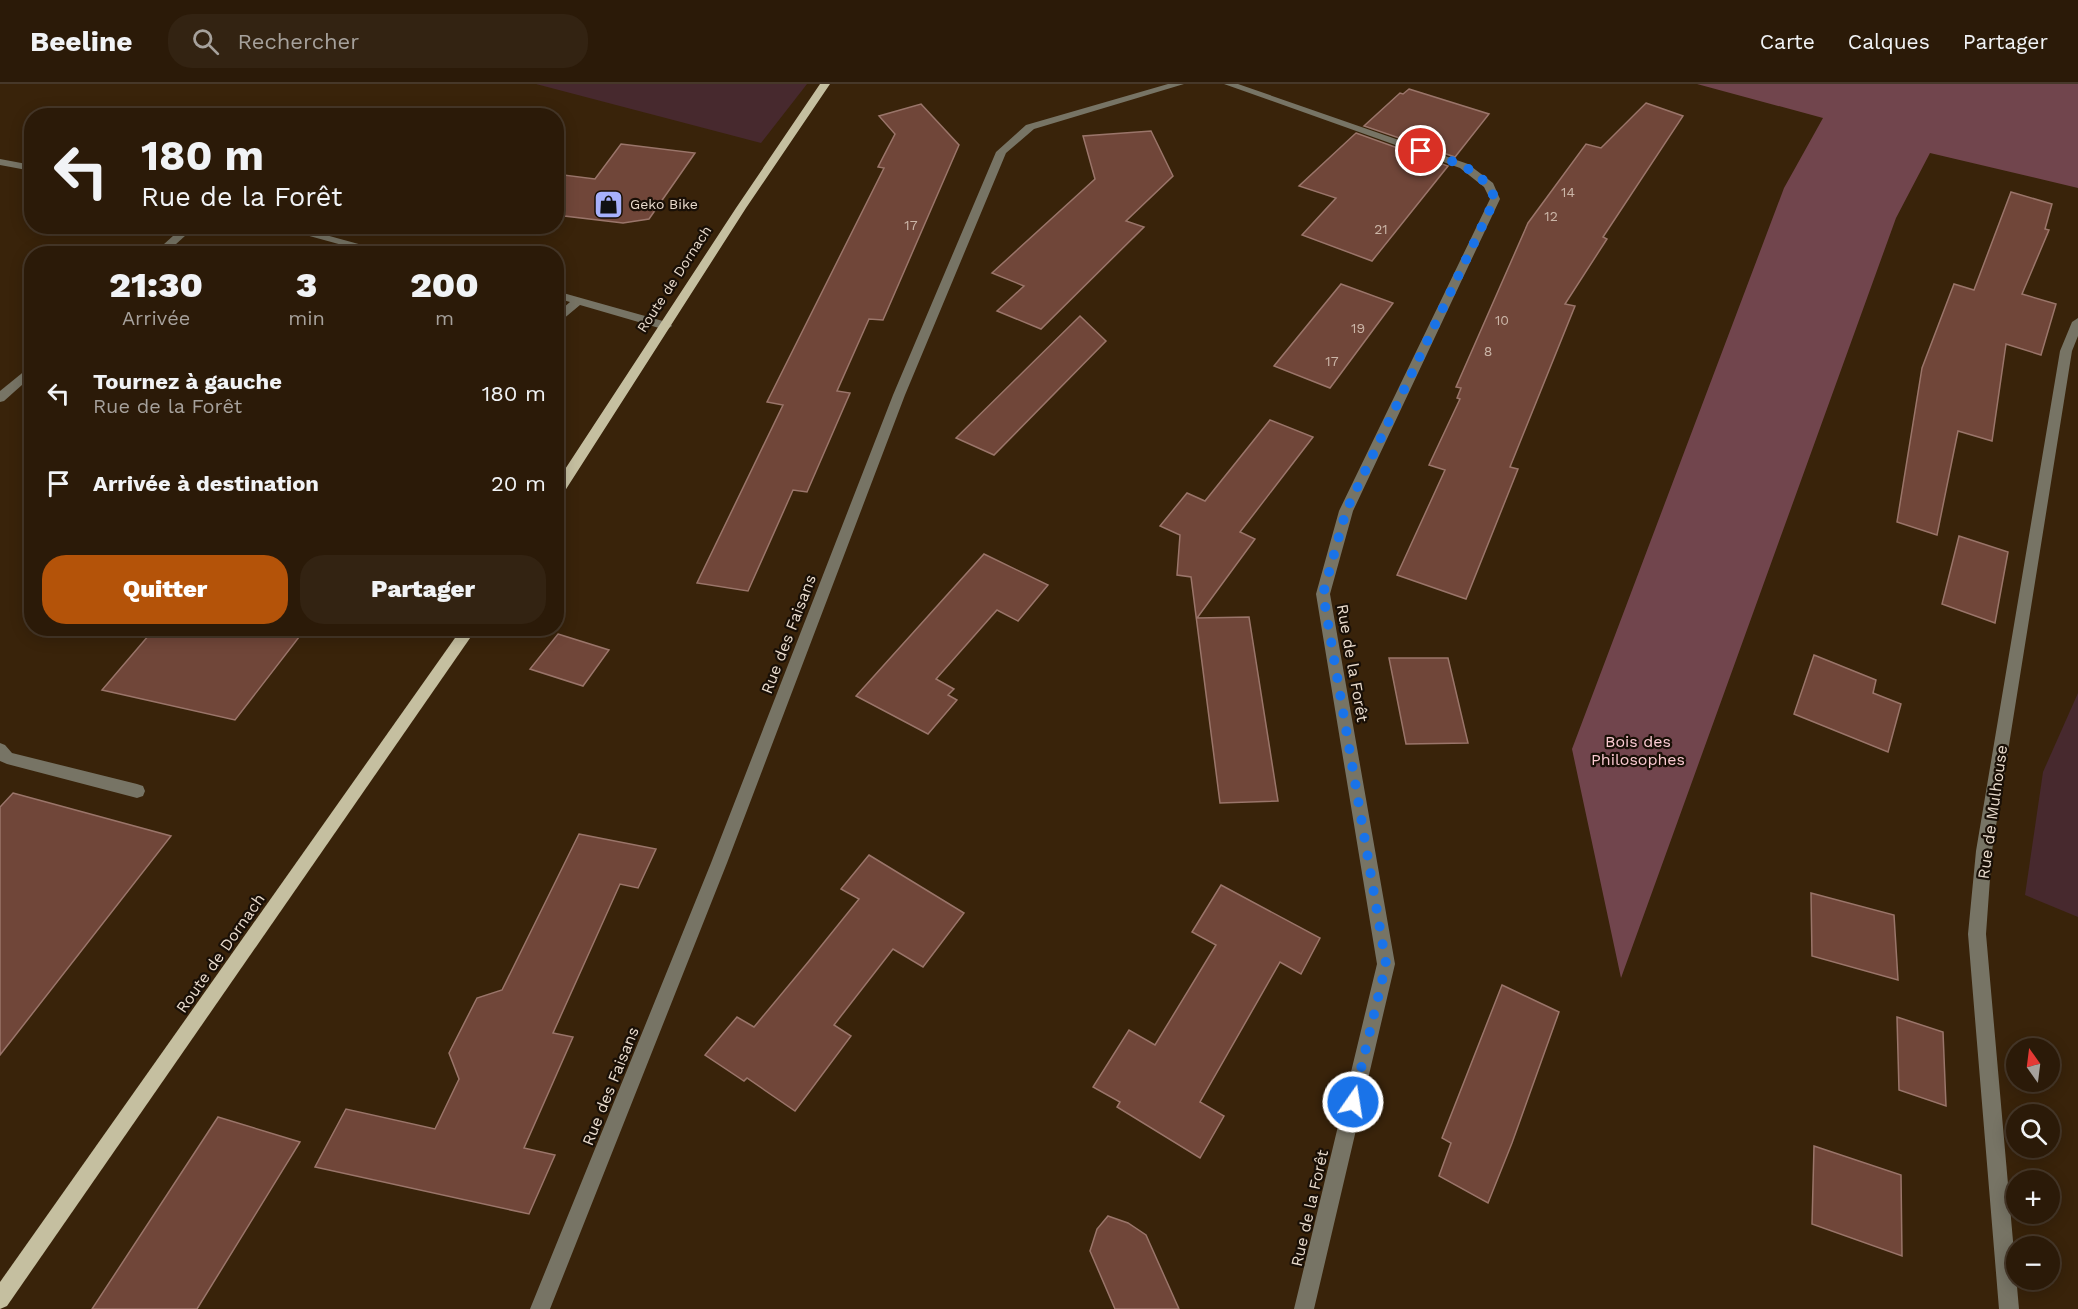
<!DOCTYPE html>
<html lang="fr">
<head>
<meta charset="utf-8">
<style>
	body { margin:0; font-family:"Work Sans",sans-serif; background:#332312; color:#f1f3f6; height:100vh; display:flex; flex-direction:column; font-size:22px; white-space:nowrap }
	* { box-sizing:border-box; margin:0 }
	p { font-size:20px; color:#a6a19c }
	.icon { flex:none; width:33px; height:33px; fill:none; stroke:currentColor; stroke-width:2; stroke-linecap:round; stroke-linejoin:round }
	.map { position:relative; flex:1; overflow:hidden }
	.details { position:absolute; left:24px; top:162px; width:540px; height:390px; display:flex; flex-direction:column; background:#2b1a08; border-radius:24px; box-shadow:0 3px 15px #0003,0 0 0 2px #473829 }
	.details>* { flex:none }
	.hud { position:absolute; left:24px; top:24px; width:540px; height:126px; border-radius:24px; box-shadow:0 3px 15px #0003,0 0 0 2px #473829; background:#2b1a08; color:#f1f3f6; overflow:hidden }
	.needle { width:39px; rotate:346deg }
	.tools { position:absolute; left:2006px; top:954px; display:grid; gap:12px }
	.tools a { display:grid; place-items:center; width:54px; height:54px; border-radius:50%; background:#2b1a08; box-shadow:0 3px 15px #0003,0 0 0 2px #473829; font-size:30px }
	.pin { position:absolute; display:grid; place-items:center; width:51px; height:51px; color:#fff; margin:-26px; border:3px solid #fff; border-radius:50%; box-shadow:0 2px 6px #0007 }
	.me { position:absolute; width:66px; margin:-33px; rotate:13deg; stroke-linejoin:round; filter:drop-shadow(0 0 4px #0008) }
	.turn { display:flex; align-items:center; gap:21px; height:126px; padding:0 18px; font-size:27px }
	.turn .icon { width:78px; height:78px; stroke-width:2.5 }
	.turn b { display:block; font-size:42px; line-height:51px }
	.eta { display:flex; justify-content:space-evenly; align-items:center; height:102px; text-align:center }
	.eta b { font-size:36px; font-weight:800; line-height:42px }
	.primary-button { display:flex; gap:12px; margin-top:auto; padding:12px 18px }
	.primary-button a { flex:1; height:69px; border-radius:24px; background:#b45309; color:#fff; font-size:24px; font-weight:800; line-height:69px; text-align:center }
	.primary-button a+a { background:#332312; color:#f1f3f6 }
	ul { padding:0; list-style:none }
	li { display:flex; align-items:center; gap:18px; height:90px; padding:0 18px }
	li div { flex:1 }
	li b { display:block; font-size:22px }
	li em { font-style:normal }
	header { display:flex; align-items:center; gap:36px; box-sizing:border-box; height:84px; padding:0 30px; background:#2b1a08; border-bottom:2px solid #473829 }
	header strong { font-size:28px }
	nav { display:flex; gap:33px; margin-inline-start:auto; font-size:21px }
	.search { width:420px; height:54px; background:#332312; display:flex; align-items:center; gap:15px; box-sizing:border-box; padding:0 21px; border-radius:24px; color:#a6a19c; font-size:22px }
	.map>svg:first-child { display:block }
	.green { fill:#47292e }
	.forest { fill:#71454d }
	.building { fill:#704639; stroke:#9a756a; stroke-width:1.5 }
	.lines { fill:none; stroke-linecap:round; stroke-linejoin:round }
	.minor { fill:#777465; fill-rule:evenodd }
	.major { fill:#c5bfa0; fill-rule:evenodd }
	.route { stroke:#1a73e8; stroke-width:10; stroke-dasharray:0 18 }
	.labels { text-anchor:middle; stroke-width:4.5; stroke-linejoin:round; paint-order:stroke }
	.number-label { font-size:14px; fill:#cbb6a8 }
	.far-poi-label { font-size:14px; fill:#e9dbcd; stroke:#190f06; text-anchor:start }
	.far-street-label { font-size:14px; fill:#e9dbcd; stroke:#190f06 }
	.street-label { font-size:16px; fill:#e9dbcd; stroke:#190f06 }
	.park-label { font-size:16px; fill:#facad2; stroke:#190f06 }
</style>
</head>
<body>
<header>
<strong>Beeline</strong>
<div class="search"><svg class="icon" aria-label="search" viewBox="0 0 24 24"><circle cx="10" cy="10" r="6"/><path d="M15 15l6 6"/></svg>Rechercher</div>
<nav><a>Carte</a><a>Calques</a><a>Partager</a></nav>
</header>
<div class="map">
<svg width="2078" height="1225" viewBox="0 0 2078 1225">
	<rect width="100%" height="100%" fill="#39230a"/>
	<g class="green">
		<path d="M 536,0 L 807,0 L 761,59 Z"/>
		<path d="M 2078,609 L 2078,833 L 2025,811 L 2043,688 Z"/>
	</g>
	<path class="forest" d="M 1697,0 L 2078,0 L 2078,104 L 1930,69 L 1896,134 L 1621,894 L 1572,665 L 1784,104 L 1823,34 Z"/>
	<g class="building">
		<path d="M 1409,5 L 1489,30 L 1455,73 L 1364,42 L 1400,9 L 1403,10 Z"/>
		<path d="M 1646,19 L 1683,32 L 1603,153 L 1607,155 L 1565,220 L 1575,222 L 1510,383 L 1518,385 L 1466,515 L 1397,491 L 1445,386 L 1429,381 L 1460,315 L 1457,314 L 1461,304 L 1456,303 L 1528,139 L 1586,60 L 1601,64 Z"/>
		<path d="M 921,20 L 959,61 L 883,236 L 869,235 L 837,307 L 850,309 L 807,408 L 793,406 L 748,507 L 697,499 L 783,321 L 767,318 L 884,84 L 878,83 L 895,50 L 879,32 Z"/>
		<path d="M 1151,47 L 1173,92 L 1126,137 L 1144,143 L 1041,245 L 997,227 L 1024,202 L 992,189 L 1095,95 L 1083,52 Z"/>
		<path d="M 1356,49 L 1448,82 L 1372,177 L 1302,151 L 1336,114 L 1299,102 Z"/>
		<path d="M 621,60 L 695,69 L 649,135 L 623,139 L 556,131 L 556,90 L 595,95 Z"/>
		<path d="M 2011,108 L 2052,120 L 2045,145 L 2049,146 L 2022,210 L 2056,220 L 2041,271 L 2006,260 L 1992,357 L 1958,347 L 1937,451 L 1897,438 L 1922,284 L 1954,200 L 1974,206 Z"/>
		<path d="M 1341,200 L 1393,219 L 1330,304 L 1274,282 Z"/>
		<path d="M 1080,232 L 1106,257 L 994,371 L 956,354 Z"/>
		<path d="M 1270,336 L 1313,353 L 1240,448 L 1255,455 L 1197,534 L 1249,533 L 1278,717 L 1220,719 L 1191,493 L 1177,491 L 1180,451 L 1160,442 L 1187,409 L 1205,417 Z"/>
		<path d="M 1959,452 L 2008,468 L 1995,539 L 1942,520 Z"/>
		<path d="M 984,470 L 1048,501 L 1018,537 L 997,526 L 936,595 L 954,605 L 948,611 L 957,616 L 928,650 L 856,612 Z"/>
		<path d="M 155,544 L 306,544 L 235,636 L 102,606 Z"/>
		<path d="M 558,550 L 609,566 L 583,602 L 530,585 Z"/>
		<path d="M 1814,571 L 1876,596 L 1873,609 L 1901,620 L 1888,668 L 1794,630 Z"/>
		<path d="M 1389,574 L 1448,574 L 1468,659 L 1406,660 Z"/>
		<path d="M 13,709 L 171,752 L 0,971 L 0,723 Z"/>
		<path d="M 579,750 L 656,765 L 638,804 L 620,800 L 553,949 L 573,953 L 524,1064 L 555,1071 L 529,1130 L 315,1083 L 346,1025 L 435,1045 L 459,995 L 449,969 L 477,914 L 502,906 Z"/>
		<path d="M 869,771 L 964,829 L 923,883 L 893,865 L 834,941 L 851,952 L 795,1027 L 747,994 L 744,997 L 705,971 L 737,933 L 754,943 L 809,877 L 859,815 L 841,805 Z"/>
		<path d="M 1221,801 L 1320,854 L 1301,890 L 1280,878 L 1200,1018 L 1224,1032 L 1200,1074 L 1117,1023 L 1120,1018 L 1093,1003 L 1129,946 L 1155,961 L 1216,861 L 1192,848 Z"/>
		<path d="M 1811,809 L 1894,831 L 1898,896 L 1812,872 Z"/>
		<path d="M 1502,901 L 1559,928 L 1512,1059 L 1488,1119 L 1439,1092 L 1451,1059 L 1442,1054 Z"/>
		<path d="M 1897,933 L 1943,948 L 1946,1022 L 1899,1006 Z"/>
		<path d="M 218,1033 L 300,1058 L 197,1225 L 92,1225 Z"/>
		<path d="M 1814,1062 L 1901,1091 L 1902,1172 L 1812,1140 Z"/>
		<path d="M 1108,1132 L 1128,1139 L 1146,1151 L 1179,1225 L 1115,1225 L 1090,1167 L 1097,1145 Z"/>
	</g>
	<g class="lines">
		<g class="minor">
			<path d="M 1168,0 L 1184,0 L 1034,45 L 1006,69 L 905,311 L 727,779 L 550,1225 L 530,1225 L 711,779 L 893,311 L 996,68 L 1026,41 Z"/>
			<path d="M 1224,0 L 1238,0 L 1468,80 L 1493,99 L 1500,115 L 1353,427 L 1330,510 L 1395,880 L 1314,1225 L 1294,1225 L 1377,880 L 1316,510 L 1339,427 L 1490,115 L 1484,103 L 1460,84 Z"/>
			<path d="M 0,75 L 32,81 L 32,87 L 0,81 Z"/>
			<path d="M 184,142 L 196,142 L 165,170 L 153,170 Z"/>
			<path d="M 273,142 L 293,142 L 395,170 L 375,170 Z"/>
			<path d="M 556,207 L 670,239 L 672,242 L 666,246 L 580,221 L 556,241 L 556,230 L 570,218 L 556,214 Z"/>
			<path d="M 2078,234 L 2078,252 L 2072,267 L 1992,767 L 1986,850 L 2019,1225 L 1999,1225 L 1968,850 L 1976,767 L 2060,267 L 2072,238 Z"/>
			<path d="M 32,281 L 32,292 L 4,317 L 0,318 L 0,307 Z"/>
			<path d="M 0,659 L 5,661 L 12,669 L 137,700 L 143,702 L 145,707 L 143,712 L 137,714 L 7,680 L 0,677 Z"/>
		</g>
		<g class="major">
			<path d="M 820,0 L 830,0 L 746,124 L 561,413 L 556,415 L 556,399 L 736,124 Z"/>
			<path d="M 462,544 L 477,544 L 7,1222 L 0,1225 L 0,1198 Z"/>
		</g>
	</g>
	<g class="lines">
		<path class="route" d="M 1353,1018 L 1386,880 L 1323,510 L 1346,427 L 1495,115 C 1482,83 1451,77 1421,67"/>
	</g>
	<defs>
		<symbol id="shop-square" viewBox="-11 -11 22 22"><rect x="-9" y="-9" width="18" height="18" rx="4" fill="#a7b1fc" stroke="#190f06"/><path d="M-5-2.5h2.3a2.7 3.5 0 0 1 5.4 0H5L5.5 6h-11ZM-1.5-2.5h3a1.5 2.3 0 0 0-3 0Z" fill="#111"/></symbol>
	</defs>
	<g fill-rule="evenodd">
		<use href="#shop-square" x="592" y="104" width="33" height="33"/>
	</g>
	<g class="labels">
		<g class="number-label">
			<text x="1568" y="113">14</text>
			<text x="1551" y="137">12</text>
			<text x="911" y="146">17</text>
			<text x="1381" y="150">21</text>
			<text x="1502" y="241">10</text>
			<text x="1358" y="249">19</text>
			<text x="1488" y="272">8</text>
			<text x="1332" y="282">17</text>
		</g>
		<g class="far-poi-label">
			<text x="630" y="125">Geko Bike</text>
		</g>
		<g class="far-street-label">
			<text transform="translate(674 195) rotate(-57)" y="5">Route de Dornach</text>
		</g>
		<g class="street-label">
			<text transform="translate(788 550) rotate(-69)" y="6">Rue des Faisans</text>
			<text transform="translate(1353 579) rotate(80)" y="6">Rue de la Forêt</text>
			<text transform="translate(1992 728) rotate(-82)" y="6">Rue de Mulhouse</text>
			<text transform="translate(220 869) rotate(-55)" y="6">Route de Dornach</text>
			<text transform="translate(610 1002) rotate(-68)" y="6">Rue des Faisans</text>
			<text transform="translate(1309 1124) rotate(-77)" y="6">Rue de la Forêt</text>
		</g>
		<g class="park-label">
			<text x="1638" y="663">Bois des<tspan x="1638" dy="18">Philosophes</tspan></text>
		</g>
	</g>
</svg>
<div class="tools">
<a><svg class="needle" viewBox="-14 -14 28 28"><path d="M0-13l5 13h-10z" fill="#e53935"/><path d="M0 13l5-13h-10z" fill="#a6a19c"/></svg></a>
<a><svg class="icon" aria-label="search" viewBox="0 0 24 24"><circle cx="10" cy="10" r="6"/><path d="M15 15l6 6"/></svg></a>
<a>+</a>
<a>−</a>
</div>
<div class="pin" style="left:1421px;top:67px;background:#d93025"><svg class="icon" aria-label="arrive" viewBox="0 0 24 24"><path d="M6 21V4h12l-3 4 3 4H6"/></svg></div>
<svg class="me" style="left:1353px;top:1018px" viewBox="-20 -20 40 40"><circle r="17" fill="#1a73e8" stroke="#fff" stroke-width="3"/><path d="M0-11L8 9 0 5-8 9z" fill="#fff"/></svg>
<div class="hud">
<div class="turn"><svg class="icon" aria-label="left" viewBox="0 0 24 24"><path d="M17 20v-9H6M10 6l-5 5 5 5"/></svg><div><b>180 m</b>Rue de la Forêt</div></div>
</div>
<section class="details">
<div class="eta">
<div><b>21:30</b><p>Arrivée</p></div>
<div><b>3</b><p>min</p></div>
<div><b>200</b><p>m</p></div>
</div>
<ul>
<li><svg class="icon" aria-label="left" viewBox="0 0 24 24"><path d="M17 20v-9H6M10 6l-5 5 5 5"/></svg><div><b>Tournez à gauche</b><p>Rue de la Forêt</p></div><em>180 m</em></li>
<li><svg class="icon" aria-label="arrive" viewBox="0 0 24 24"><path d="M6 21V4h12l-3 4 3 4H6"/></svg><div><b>Arrivée à destination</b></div><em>20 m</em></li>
</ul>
<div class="primary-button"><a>Quitter</a><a>Partager</a></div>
</section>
</div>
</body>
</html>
